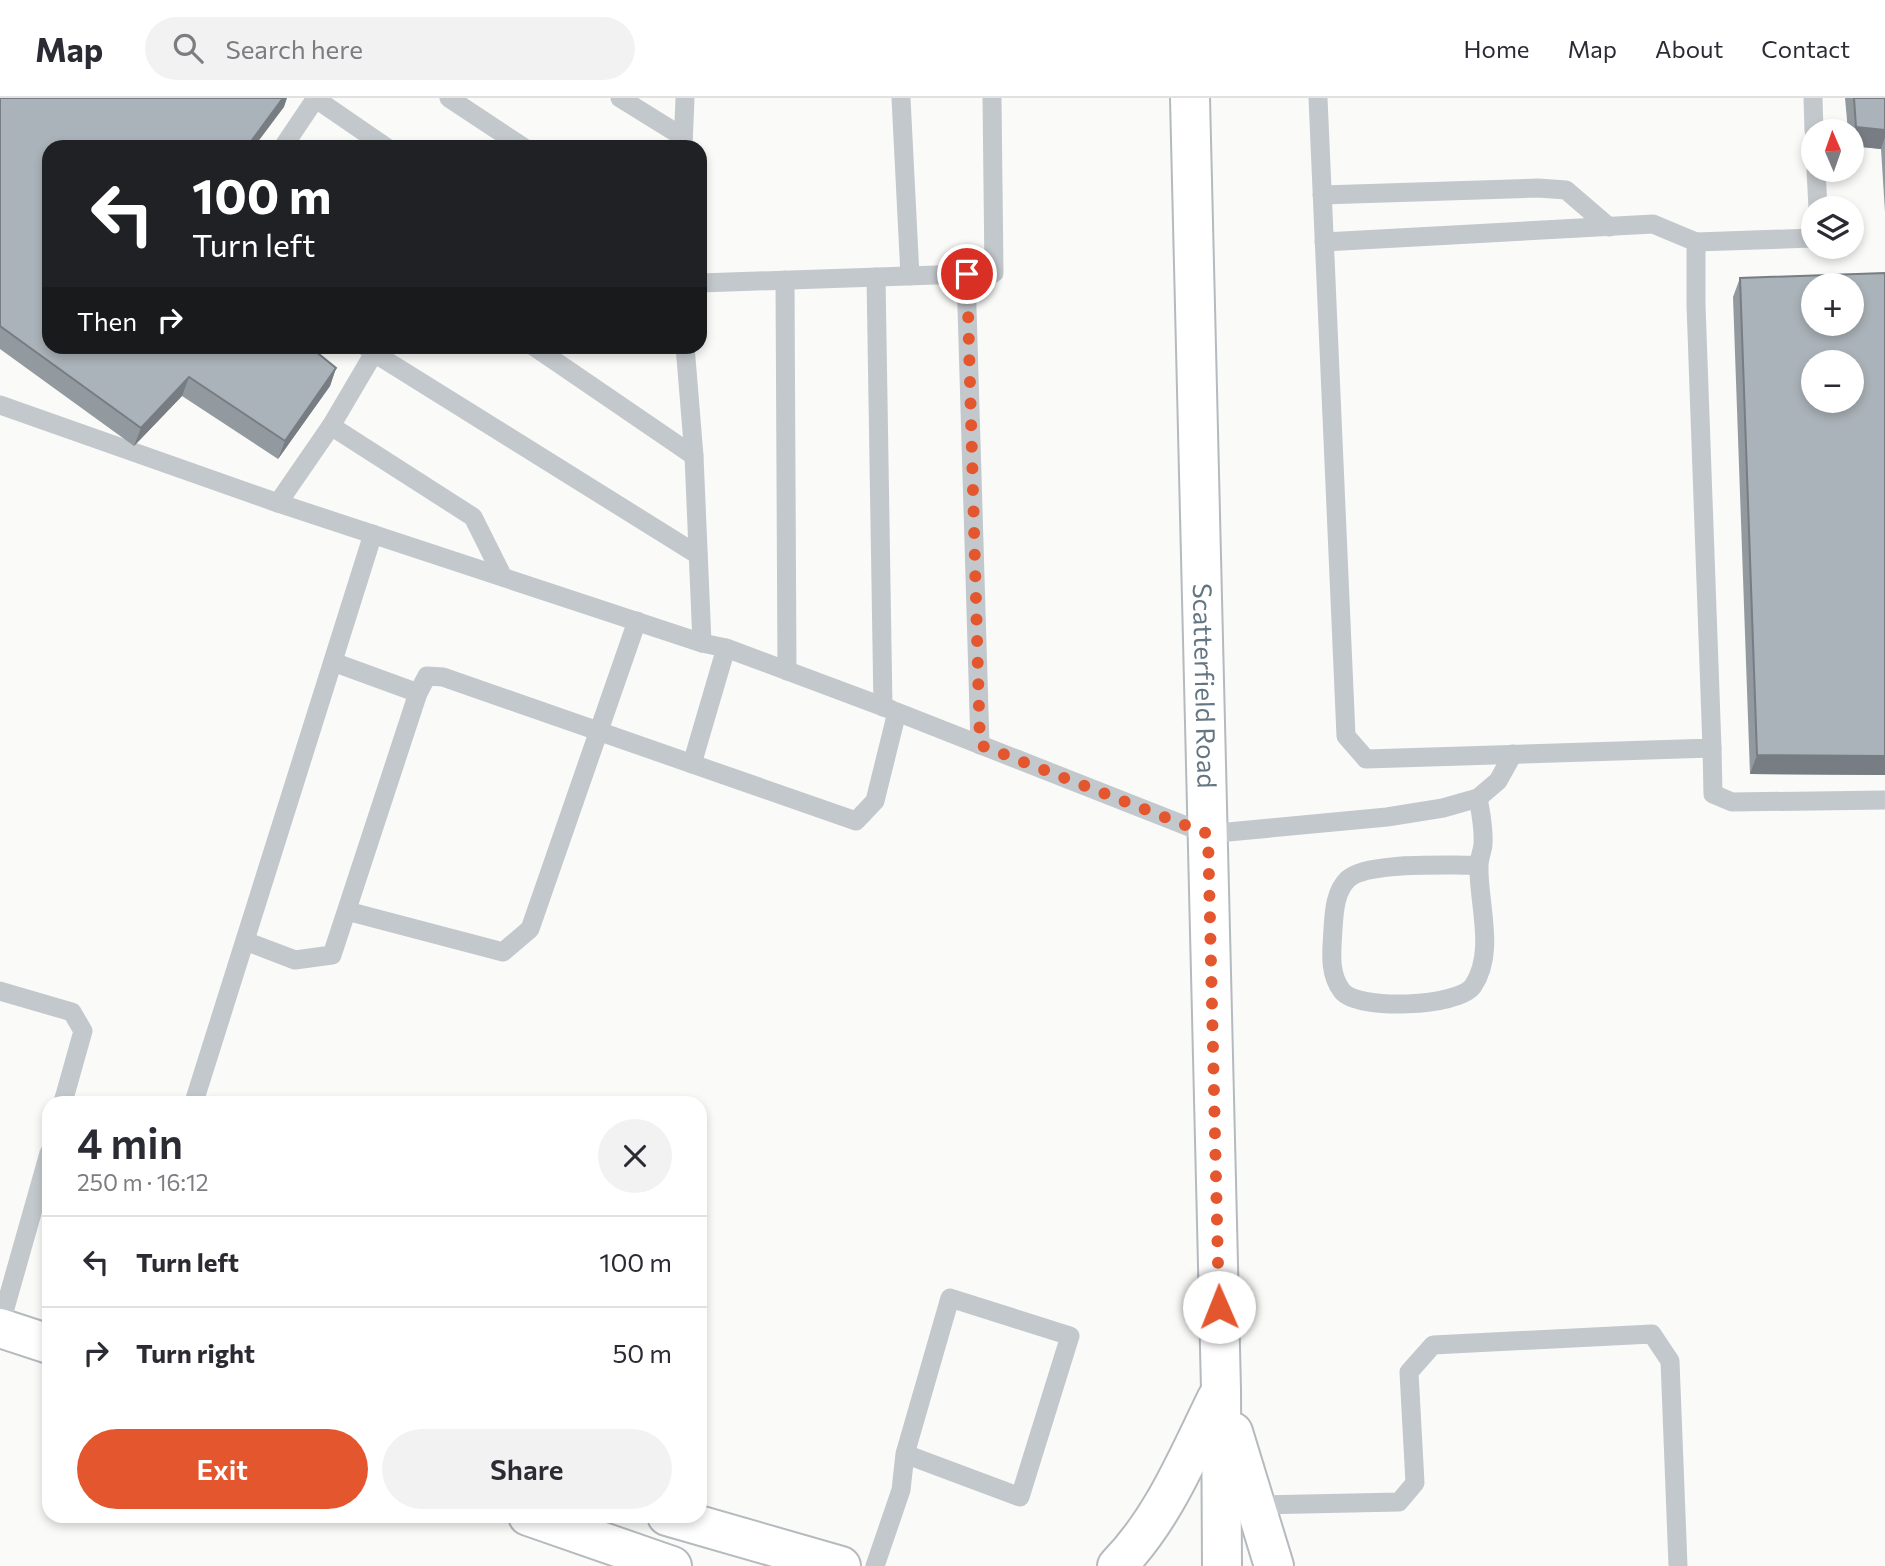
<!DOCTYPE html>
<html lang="en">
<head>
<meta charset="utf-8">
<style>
	body { margin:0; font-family:Commissioner,sans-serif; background:#f2f2f3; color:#2b2b33; height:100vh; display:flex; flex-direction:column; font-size:26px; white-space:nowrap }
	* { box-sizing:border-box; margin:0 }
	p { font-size:23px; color:#7c7c81 }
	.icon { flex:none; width:38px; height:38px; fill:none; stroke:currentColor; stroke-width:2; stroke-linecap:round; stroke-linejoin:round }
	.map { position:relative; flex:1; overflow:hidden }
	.details { position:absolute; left:42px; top:998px; width:665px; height:427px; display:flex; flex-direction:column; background:#fff; border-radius:21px; box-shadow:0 4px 10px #0003 }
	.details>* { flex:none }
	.top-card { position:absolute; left:42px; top:42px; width:665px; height:214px; border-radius:21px; box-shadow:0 4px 10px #0003; background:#202124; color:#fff; overflow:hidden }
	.needle { width:46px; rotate:358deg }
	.buttons { position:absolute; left:1801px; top:21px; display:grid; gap:14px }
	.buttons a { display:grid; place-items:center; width:63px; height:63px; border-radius:50%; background:#fff; box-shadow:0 4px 10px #0003; font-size:35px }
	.pin { position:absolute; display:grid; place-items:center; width:60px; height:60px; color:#fff; margin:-30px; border:4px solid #fff; border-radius:50%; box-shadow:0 2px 7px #0007 }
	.me { position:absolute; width:77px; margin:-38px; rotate:359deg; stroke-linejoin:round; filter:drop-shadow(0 0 5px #0008) }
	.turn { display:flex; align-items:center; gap:24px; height:147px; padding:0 35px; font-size:32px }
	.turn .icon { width:91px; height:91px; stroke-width:2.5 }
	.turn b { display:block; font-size:49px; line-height:60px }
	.then { display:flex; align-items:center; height:66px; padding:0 35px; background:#0003; gap:14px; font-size:26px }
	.round { display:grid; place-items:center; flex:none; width:74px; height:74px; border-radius:37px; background:#f2f2f3 }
	.head { display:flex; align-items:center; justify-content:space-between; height:119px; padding:0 35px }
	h1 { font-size:42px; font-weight:600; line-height:52px }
	.cta { display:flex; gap:14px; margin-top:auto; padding:14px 35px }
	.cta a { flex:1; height:80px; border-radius:42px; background:#e4572e; color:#fff; font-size:28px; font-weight:600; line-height:80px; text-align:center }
	.cta a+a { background:#f2f2f3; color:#2b2b33 }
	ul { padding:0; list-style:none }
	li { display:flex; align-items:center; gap:21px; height:91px; padding:0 35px; border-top:2px solid #e1e1e2 }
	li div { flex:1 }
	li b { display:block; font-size:26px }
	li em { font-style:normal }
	header { display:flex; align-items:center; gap:42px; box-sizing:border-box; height:98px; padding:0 35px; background:#fff; border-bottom:2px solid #e1e1e2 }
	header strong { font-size:33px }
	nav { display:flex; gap:38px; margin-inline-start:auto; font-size:24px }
	.search { width:490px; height:63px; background:#f2f2f3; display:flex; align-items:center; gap:18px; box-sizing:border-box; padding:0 24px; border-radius:38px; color:#7c7c81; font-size:26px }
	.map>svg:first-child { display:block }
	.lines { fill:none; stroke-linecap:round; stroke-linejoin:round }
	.primary-casing { stroke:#b5babe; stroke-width:42 }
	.lane { stroke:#c3c8cc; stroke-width:19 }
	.primary { stroke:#fff; stroke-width:38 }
	.wall { fill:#929a9f }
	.shaded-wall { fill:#777d82 }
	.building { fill:#aab3b9; stroke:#777d82; stroke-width:2; fill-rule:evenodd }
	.route { stroke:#e4572e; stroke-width:12; stroke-dasharray:0 21.6 }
	.labels { text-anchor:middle; stroke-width:7; stroke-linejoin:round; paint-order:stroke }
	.street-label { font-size:26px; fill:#657683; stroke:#fff }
</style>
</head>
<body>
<header>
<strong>Map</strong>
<div class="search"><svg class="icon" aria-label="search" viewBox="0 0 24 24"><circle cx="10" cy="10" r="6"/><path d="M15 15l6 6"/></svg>Search here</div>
<nav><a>Home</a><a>Map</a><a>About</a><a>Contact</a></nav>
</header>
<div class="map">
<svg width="1885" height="1468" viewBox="0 0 1885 1468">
	<rect width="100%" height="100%" fill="#fafaf8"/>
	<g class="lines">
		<defs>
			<g id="primary">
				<path id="s1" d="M 1190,0 L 1221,1292 L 1222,1468"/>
				<path d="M 0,1230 L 49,1246"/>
				<path d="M 1233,1334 L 1274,1468"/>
				<path d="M 528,1418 L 672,1468"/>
				<path d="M 667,1418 L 841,1468"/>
				<path d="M 1117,1468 C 1163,1421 1188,1359 1217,1300"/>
			</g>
		</defs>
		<use href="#primary" class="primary-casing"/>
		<g class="lane">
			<path d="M 449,0 L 523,49"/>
			<path d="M 620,0 L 683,39"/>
			<path d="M 901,0 L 910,178"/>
			<path d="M 1318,0 L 1346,638 L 1366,661 L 1712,650 L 1696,207 L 1696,144 L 1813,140"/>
			<path d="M 1813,0 L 1814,33"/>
			<path d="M 316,1 L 386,49"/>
			<path d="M 683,48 L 685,0"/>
			<path d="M 283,49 L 316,0"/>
			<path d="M 1816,72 L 1818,110"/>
			<path d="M 1322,97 L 1538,90 L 1566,92 L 1609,129"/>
			<path d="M 1324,144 L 1653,126 L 1696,144"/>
			<path d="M 966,176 L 980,647"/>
			<path d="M 876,179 L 883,609"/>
			<path d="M 785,182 L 787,573"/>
			<path d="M 700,185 L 994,175 L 992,0"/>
			<path d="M 365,248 L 374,255 L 331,328 L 278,405 L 702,545 L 694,358 L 685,248"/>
			<path d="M 533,248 L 694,358"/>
			<path d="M 374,255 L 698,457"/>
			<path d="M 0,307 L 278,405"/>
			<path d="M 331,328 L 473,419 L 503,479"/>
			<path d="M 702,545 L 726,550 L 892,612"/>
			<path d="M 418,595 L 427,578 L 443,579 L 856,723 L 875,703 L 897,614 L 1207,736 L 1387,719 L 1443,710 L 1478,700 L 1498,683 L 1513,656"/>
			<path d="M 1712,650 L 1713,696 L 1732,704 L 1885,702"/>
			<path d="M 692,666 L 726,550"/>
			<path d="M 1478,700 C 1481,715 1484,731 1483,747 C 1482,754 1479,761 1479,768 C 1478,806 1496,854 1473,888 C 1458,909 1358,913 1342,893 C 1328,875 1332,851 1333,831 C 1334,815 1335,793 1348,781 C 1368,763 1450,768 1479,767"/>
			<path d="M 347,813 L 503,854 L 530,831 L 637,523"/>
			<path d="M 245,843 L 295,862 L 332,857 L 418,595 L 333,564"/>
			<path d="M 0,893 L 72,914 L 83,933 L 63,1004"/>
			<path d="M 194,1004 L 373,436"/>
			<path d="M 0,1228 L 49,1055"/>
			<path d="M 1256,1407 L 1399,1404 L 1415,1385 L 1409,1274 L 1433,1247 L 1652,1236 L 1670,1263 L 1678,1468"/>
			<path d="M 875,1468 L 901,1392 L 905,1356 L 950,1200 L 1070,1238 L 1020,1399 L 905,1356"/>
		</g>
		<use href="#primary" class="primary"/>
	</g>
	<g class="wall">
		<path d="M 0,0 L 284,9 L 49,49 L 336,270 L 330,288 L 278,361 L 182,298 L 134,348 L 0,251 Z"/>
		<path d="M 1845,0 L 1885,0 L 1885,114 L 1881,51 L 1852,48 L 1852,33 L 1848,33 Z"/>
		<path d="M 1740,180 L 1885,677 L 1750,676 L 1733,199 Z"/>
	</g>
	<g class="shaded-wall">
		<path d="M 283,0 L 287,0 L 284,9 L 254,49 L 247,49 Z"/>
		<path d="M 1856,29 L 1885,32 L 1885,39 L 1881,51 L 1852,48 L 1852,42 Z"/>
		<path d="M 336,270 L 330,288 L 278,361 L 285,343 Z"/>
		<path d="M 189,279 L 182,298 L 134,348 L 141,330 Z"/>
		<path d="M 1757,657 L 1885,658 L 1885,677 L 1750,676 Z"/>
	</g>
	<g class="building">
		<path d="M 0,0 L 283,0 L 247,49 L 49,49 L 49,248 L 309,248 L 336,270 L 285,343 L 189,279 L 141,330 L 0,228 Z"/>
		<path d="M 1854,0 L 1885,0 L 1885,32 L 1856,29 Z"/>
		<path d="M 1885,175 L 1885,658 L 1757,657 L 1740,180 ZM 1813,187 L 1852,187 L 1852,226 L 1813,226 ZM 1813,264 L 1852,264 L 1852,303 L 1813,303 Z"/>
	</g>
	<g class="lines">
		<path class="route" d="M 967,176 L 980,647 L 1208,736 L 1219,1209"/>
	</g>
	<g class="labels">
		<g class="street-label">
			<text dy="9" stroke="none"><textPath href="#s1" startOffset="588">Scatterfield Road</textPath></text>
		</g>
	</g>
</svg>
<div class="buttons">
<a><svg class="needle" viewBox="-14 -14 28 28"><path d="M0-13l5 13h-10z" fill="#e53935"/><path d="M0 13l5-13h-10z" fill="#7c7c81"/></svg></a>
<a><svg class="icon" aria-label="layers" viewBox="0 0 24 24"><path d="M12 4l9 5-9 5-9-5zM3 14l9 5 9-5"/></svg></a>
<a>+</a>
<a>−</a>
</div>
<div class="pin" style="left:967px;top:176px;background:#d93025"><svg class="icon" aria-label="arrive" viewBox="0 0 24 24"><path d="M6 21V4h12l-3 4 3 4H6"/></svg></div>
<svg class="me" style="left:1219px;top:1209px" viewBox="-20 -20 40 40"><circle r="19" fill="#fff"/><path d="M0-13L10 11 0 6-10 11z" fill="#e4572e"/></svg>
<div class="top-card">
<div class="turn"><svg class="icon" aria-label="left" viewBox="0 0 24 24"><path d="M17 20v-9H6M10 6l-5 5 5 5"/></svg><div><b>100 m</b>Turn left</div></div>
<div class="then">Then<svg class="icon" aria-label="right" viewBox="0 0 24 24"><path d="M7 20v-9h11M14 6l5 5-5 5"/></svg></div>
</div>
<section class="details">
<div class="head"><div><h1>4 min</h1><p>250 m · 16:12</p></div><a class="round"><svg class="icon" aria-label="close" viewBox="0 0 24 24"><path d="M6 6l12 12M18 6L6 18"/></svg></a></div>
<ul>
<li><svg class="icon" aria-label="left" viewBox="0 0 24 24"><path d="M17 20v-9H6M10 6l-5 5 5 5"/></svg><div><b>Turn left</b></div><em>100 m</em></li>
<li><svg class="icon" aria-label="right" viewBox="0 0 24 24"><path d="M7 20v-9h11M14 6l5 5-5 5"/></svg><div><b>Turn right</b></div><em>50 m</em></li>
</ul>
<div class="cta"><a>Exit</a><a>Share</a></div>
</section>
</div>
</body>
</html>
